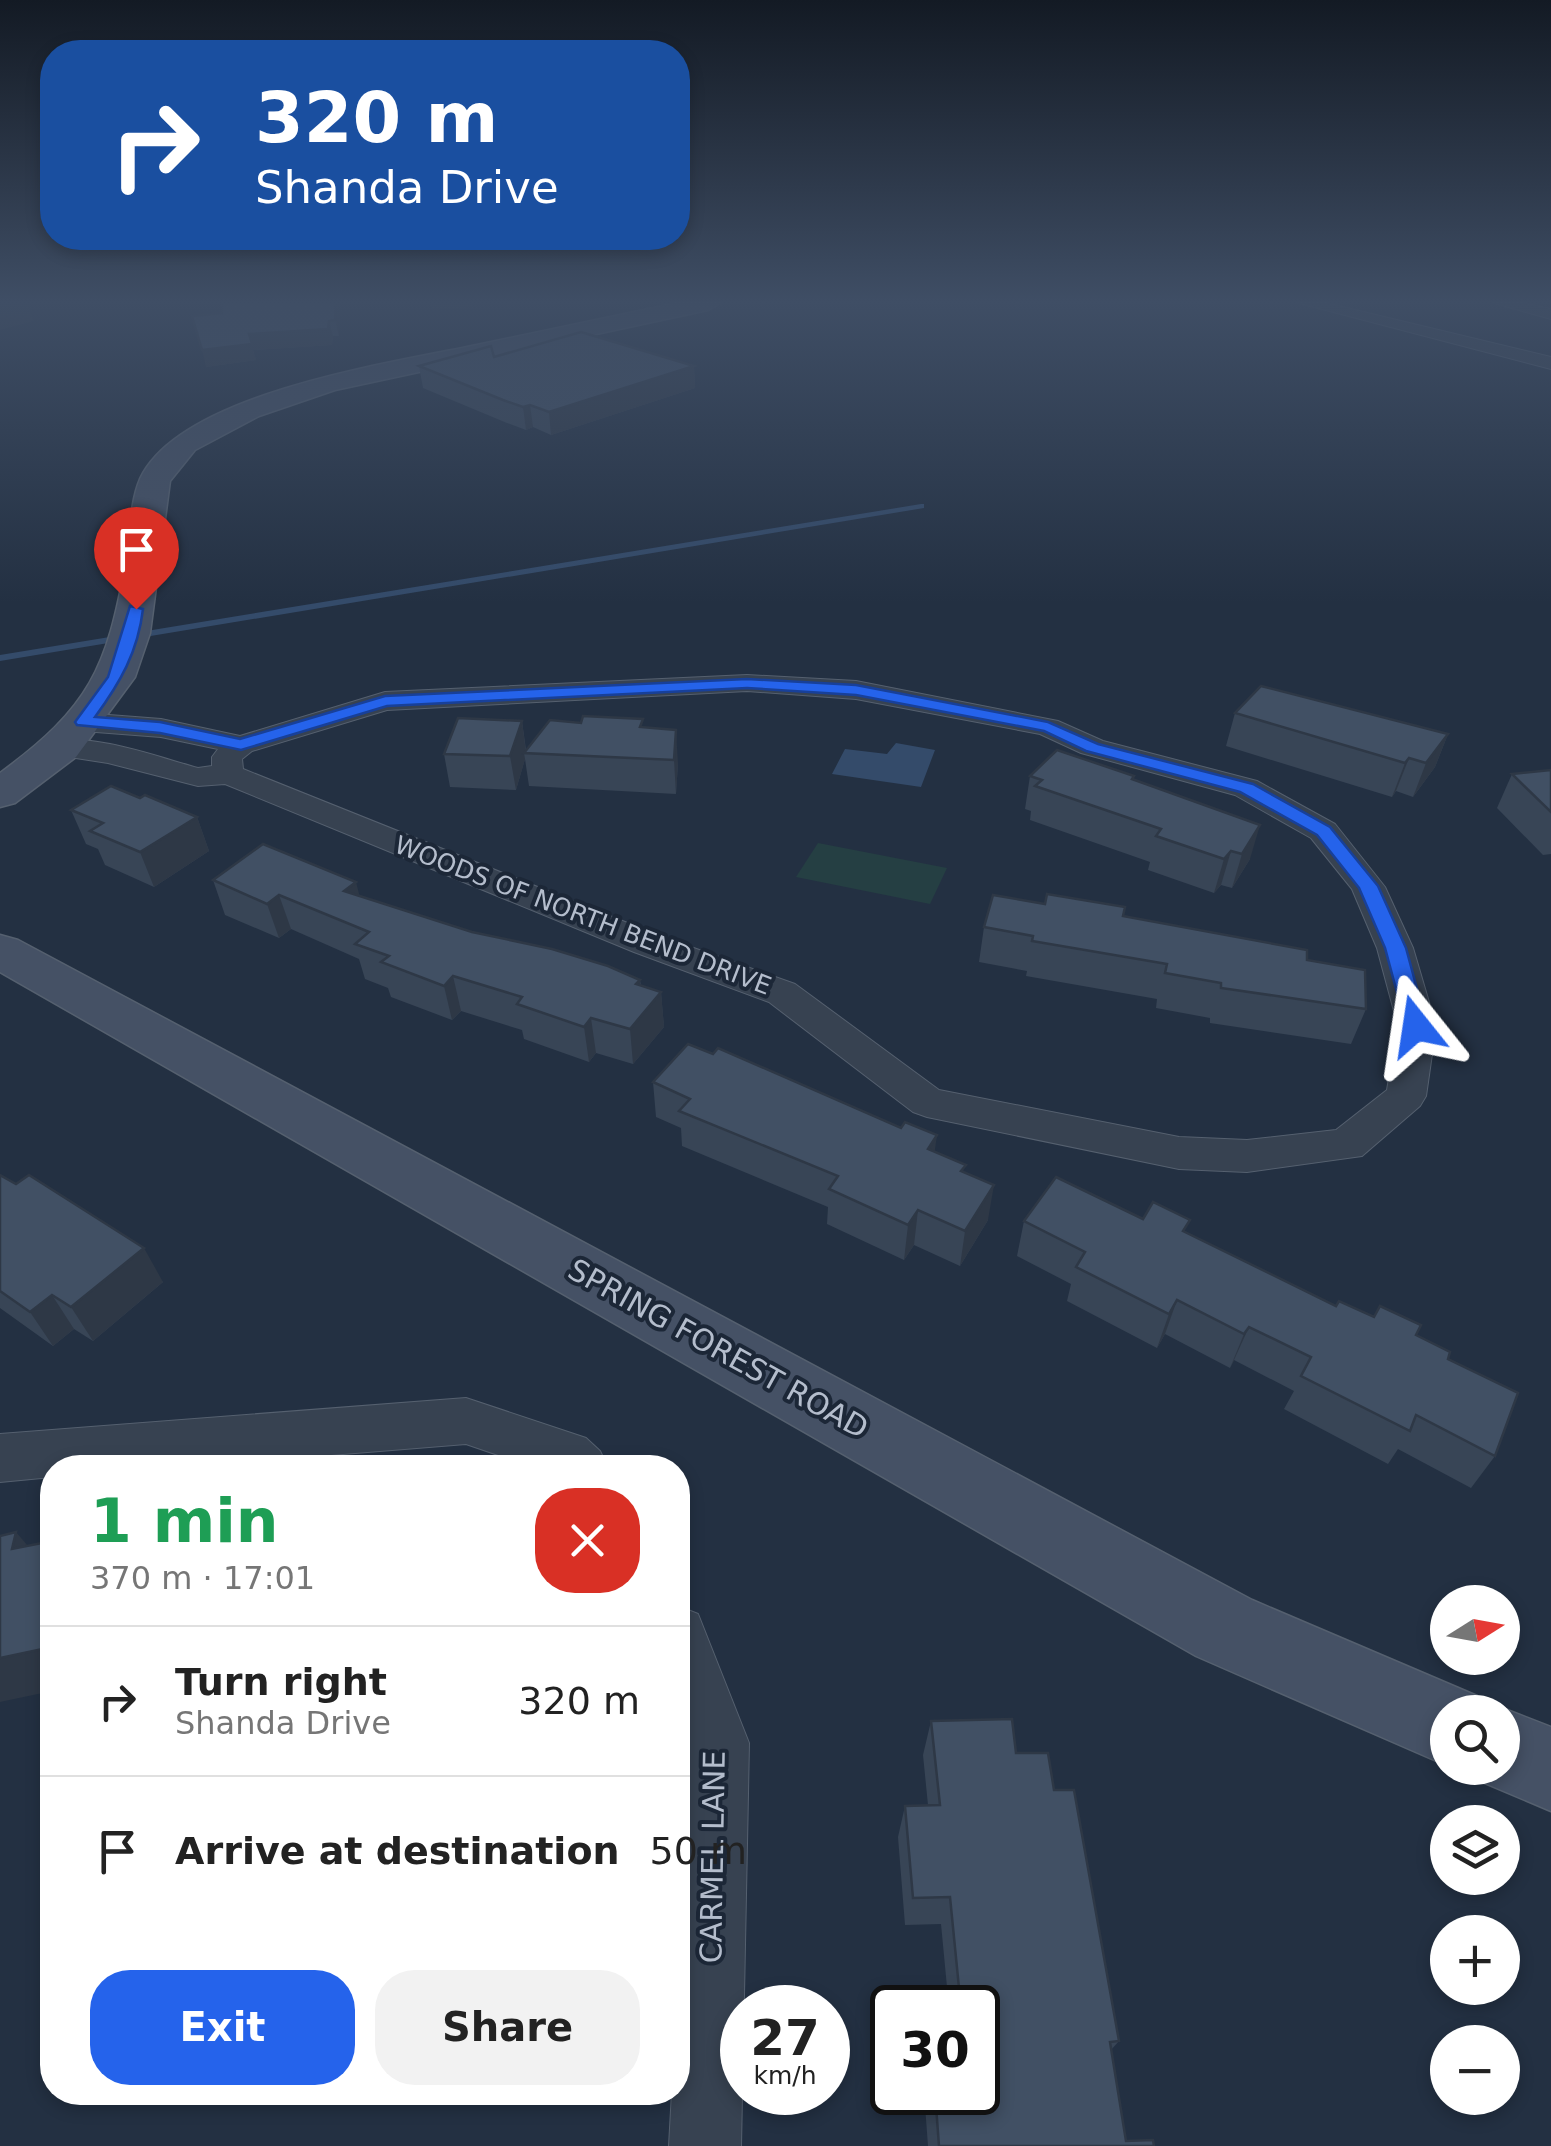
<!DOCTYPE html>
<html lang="en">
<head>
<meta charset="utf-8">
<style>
	body { margin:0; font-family:"DejaVu Sans",sans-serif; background:#f2f2f2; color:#222; height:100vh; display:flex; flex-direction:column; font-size:38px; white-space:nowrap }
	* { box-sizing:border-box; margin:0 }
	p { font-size:32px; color:#767676 }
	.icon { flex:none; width:55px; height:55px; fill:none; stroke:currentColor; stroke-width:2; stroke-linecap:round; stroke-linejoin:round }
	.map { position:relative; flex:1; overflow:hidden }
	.details { position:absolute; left:40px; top:1455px; width:650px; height:650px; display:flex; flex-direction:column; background:#fff; border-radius:40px; box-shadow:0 5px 15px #0003 }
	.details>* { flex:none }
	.guide { position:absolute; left:40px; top:40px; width:650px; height:210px; border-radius:40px; box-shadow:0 5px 15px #0003; background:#1a4fa0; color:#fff; overflow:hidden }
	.needle { width:65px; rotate:79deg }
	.controls { position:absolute; left:1430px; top:1585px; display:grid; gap:20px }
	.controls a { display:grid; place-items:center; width:90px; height:90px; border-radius:50%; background:#fff; box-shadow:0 5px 15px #0003; font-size:50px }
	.speed { position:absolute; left:720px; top:1985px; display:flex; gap:20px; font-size:50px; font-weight:700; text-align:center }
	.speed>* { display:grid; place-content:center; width:130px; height:130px; border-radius:50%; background:#fff; box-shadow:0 5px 15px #0003; line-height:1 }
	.speed small { font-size:25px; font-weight:400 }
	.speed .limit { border:5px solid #111; border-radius:15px; background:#fff; color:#111 }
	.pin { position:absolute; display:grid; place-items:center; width:85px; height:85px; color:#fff; margin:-102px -42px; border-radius:50% 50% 50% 0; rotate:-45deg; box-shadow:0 0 10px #0007 }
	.pin .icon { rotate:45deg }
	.me { position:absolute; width:110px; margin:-55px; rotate:345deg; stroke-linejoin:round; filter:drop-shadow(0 0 8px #0008) }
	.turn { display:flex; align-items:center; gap:35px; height:210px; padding:0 50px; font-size:45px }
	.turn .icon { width:130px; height:130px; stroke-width:2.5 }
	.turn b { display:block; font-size:70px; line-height:85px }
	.round { display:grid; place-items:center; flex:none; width:105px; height:105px; border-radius:40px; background:#f2f2f2 }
	.head { display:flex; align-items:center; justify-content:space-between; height:170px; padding:0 50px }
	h1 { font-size:60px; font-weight:700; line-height:75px; color:#1e9e55 }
	.button { display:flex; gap:20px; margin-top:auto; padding:20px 50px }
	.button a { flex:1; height:115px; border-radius:40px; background:#2563eb; color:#fff; font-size:40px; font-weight:700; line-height:115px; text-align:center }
	.button a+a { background:#f2f2f2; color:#222 }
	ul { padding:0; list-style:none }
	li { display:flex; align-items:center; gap:30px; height:150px; padding:0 50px; border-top:2px solid #e0e0e0 }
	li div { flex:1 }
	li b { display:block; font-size:38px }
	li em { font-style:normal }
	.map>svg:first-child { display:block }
	.green { fill:#253f43 }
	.water { fill:#344b6a }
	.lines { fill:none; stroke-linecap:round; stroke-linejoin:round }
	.stream { fill:#344b6a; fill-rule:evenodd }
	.street-casing { stroke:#55606f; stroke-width:2 }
	.secondary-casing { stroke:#55606f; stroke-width:3 }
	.street { fill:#374251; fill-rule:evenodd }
	.secondary { fill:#455165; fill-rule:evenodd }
	.wall { fill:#384556 }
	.shaded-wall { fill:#2e3846 }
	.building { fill:#415064; stroke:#2e3846; stroke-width:2.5 }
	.route { fill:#2563eb; stroke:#184099; stroke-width:2.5 }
	.labels { text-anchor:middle; stroke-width:8; stroke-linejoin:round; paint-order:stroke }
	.street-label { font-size:25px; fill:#b4bdcc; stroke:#1c2737 }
	.near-street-label { font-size:30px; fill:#b4bdcc; stroke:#1c2737 }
</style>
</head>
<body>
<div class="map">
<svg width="1551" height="2146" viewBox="0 0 1551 2146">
	<rect width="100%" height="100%" fill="#233042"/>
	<path class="green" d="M 818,843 L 947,868 L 930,904 L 796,877 Z"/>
	<path class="water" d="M 896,743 L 935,750 L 921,787 L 832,774 L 845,749 L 887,754 Z"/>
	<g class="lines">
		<path class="stream" d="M 921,504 L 924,504 L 924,508 L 0,661 L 0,655 Z"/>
		<defs>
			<g id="street">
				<path d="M 1299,303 L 1326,303 L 1551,357 L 1551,369 Z"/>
				<path d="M 1494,303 L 1523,303 L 1551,309 L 1551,319 Z"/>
				<path d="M 747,675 L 856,681 L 1058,721 L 1103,741 L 1257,781 L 1335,824 L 1385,887 L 1413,948 L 1436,1026 L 1426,1096 L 1420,1106 L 1362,1156 L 1247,1172 L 1179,1169 L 927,1117 L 913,1112 L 769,1002 L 634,952 L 225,784 L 198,786 L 108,763 L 50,754 L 46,748 L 50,742 C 91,732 158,757 198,768 L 212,766 L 212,757 L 218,749 L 161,737 L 83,731 L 73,728 L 68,722 L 73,716 L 83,713 L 161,719 L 240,736 L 385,692 ZM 747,691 L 856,699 L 1040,734 L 1081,753 L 1235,795 L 1311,838 L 1352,889 L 1377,948 L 1398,1026 L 1387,1090 L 1336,1130 L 1247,1140 L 1179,1137 L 939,1090 L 795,984 L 660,936 L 243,769 L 242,759 L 252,751 L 387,710 Z"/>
				<path d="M 466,1398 L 586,1438 L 600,1451 L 608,1468 L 536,1468 L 466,1444 L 172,1468 L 52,1468 L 52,1477 L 0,1482 L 0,1434 Z"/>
				<path d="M 678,1606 L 698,1614 L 749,1743 L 741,2146 L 669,2146 L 672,2092 L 678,2092 L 678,1973 L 689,1743 L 678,1711 Z"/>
			</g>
			<g id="secondary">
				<path d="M 677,303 L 720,303 L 708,310 L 335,390 L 259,416 L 195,450 L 170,481 L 150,633 L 135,677 L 76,757 L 15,803 L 0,807 L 0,773 C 90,707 107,669 126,561 C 130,536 130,502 140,479 C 180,393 392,363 477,345 C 543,331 610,317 677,303 Z"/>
				<path d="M 0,935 L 18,940 L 1252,1600 L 1477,1696 L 1484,1712 L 1448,1712 L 1448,1766 L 1196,1656 L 0,972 Z"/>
				<path d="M 1502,1708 L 1551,1727 L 1551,1811 L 1473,1778 L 1468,1768 L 1502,1768 L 1502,1712 L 1490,1712 Z"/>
			</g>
		</defs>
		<use href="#street" class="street-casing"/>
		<use href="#secondary" class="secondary-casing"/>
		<use href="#street" class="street"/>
		<use href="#secondary" class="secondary"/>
	</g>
	<g class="wall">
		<path d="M 222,303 L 340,303 L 339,336 L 333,336 L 332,345 L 253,350 L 256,360 L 206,367 L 222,313 Z"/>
		<path d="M 494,357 L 694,366 L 695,388 L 551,435 L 533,427 L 526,430 L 507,423 L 423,388 L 419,366 Z"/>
		<path d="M 1235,713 L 1448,734 L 1435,767 L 1413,797 L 1396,791 L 1392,797 L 1226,746 Z"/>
		<path d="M 522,721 L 526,750 L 643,727 L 678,763 L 676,794 L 529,786 L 525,759 L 516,790 L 450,787 L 444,754 Z"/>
		<path d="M 1551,770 L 1551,854 L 1543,855 L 1497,808 L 1512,774 Z"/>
		<path d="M 1030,776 L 1134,776 L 1134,780 L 1250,859 L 1232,888 L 1221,885 L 1214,893 L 1148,870 L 1150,862 L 1030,820 L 1031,811 L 1025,809 Z"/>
		<path d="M 71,810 L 197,817 L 209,851 L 154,887 L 105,865 L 98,849 L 86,844 Z"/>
		<path d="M 213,880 L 359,896 L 472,932 L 640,980 L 641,985 L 661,992 L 664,1027 L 633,1064 L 596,1053 L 589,1062 L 524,1039 L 522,1030 L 461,1011 L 452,1020 L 391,997 L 388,988 L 365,979 L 359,959 L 291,929 L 279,938 L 225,915 Z"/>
		<path d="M 1123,916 L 1307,960 L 1366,1009 L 1351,1044 L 1210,1023 L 1210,1018 L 1156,1008 L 1157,999 L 1026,976 L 1027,971 L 979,962 L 984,927 Z"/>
		<path d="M 653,1082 L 935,1152 L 964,1172 L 988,1220 L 960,1266 L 914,1245 L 904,1260 L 827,1224 L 828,1207 L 682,1146 L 681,1128 L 656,1117 Z"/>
		<path d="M 0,1175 L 163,1282 L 93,1341 L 74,1329 L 53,1346 L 0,1308 Z"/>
		<path d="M 1143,1219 L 1186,1232 L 1336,1306 L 1373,1317 L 1416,1335 L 1448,1359 L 1495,1456 L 1471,1488 L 1398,1449 L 1388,1464 L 1284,1409 L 1294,1391 L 1234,1360 L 1230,1368 L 1165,1334 L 1157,1348 L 1067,1301 L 1071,1284 L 1017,1256 L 1024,1221 Z"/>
		<path d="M 931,1721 L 1016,1753 L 1054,1790 L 1119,2041 L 1111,2050 L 1126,2141 L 1154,2146 L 928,2146 L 924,2092 L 978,2092 L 978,2008 L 949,2008 L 941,1924 L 905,1925 L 898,1837 L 905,1806 L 928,1805 L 923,1755 Z"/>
	</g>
	<g class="shaded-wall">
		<path d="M 5,303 L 27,303 L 34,321 L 0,330 L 0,304 Z"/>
		<path d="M 336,303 L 340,303 L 339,336 L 335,320 Z"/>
		<path d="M 430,303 L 472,303 L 473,307 L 432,310 Z"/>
		<path d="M 329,321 L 333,336 L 332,345 L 253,350 L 256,360 L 206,367 L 202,350 L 249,334 Z"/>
		<path d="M 694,366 L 695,388 L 551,435 L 549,412 Z"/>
		<path d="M 530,405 L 533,427 L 526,430 L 523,407 Z"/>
		<path d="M 522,721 L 526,753 L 524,753 L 525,759 L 516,790 L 510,756 Z"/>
		<path d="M 676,730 L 678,763 L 676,794 L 674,760 Z"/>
		<path d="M 1448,734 L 1435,767 L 1413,797 L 1426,763 Z"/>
		<path d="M 1409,758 L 1396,791 L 1392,797 L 1405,763 Z"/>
		<path d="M 197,817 L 209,851 L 154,887 L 140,852 Z"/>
		<path d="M 1260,825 L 1250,859 L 1232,888 L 1242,854 Z"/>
		<path d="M 1231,851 L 1221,885 L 1214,893 L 1224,859 Z"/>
		<path d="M 356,882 L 365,917 L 344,891 Z"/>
		<path d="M 279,895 L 291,929 L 279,938 L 267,904 Z"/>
		<path d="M 453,976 L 461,1011 L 452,1020 L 444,986 Z"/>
		<path d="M 640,980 L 643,1013 L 661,992 L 664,1027 L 633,1064 L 630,1029 L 636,984 Z"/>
		<path d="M 591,1018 L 596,1053 L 589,1062 L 584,1027 Z"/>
		<path d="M 937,1135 L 932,1170 L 928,1149 Z"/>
		<path d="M 994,1185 L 988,1220 L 960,1266 L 965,1231 Z"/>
		<path d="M 918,1210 L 914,1245 L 904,1260 L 908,1225 Z"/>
		<path d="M 144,1248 L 163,1282 L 93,1341 L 71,1307 Z"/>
		<path d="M 52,1295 L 74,1329 L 53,1346 L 30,1312 Z"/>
		<path d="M 1177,1300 L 1165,1334 L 1157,1348 L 1169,1314 Z"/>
		<path d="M 1249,1327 L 1234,1360 L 1230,1368 L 1244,1334 Z"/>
		<path d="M 16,1532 L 50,1572 L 12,1549 Z"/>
		<path d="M 52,1647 L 52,1691 L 0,1702 L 0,1658 Z"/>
	</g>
	<g class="building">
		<path d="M 222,303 L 336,303 L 335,320 L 329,321 L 328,329 L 249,334 L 252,344 L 202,350 L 192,316 L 222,313 Z"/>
		<path d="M 581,332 L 694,366 L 549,412 L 530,405 L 523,407 L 503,400 L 419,366 L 491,346 L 494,357 Z"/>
		<path d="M 1261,686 L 1448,734 L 1426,763 L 1409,758 L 1405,763 L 1235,713 Z"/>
		<path d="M 583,716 L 643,719 L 640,727 L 676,730 L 674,760 L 524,753 L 550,720 L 581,723 Z"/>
		<path d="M 458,718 L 522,721 L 510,756 L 444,754 Z"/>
		<path d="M 1057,750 L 1134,776 L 1132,779 L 1260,825 L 1242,854 L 1231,851 L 1224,859 L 1156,836 L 1161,829 L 1035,786 L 1042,780 L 1030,776 Z"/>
		<path d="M 1551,770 L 1551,812 L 1512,774 Z"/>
		<path d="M 111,786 L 140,798 L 145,795 L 197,817 L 140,852 L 90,831 L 103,823 L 71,810 Z"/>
		<path d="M 263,844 L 356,882 L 344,891 L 472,932 L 552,949 L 608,966 L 640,980 L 636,984 L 661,992 L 630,1029 L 591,1018 L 584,1027 L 517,1004 L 522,997 L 453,976 L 444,986 L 381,962 L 389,956 L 355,944 L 369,932 L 279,895 L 267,904 L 213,880 Z"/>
		<path d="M 1047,894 L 1125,907 L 1123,916 L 1307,950 L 1307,960 L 1365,970 L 1366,1009 L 1221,988 L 1221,983 L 1165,973 L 1167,964 L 1032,941 L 1033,936 L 984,927 L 993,895 L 1045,904 Z"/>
		<path d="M 688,1044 L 713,1054 L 718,1048 L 901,1128 L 905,1122 L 937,1135 L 928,1149 L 966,1165 L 961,1171 L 994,1185 L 965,1231 L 918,1210 L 908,1225 L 829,1189 L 838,1176 L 679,1111 L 690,1099 L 653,1082 Z"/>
		<path d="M 0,1175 L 16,1184 L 29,1175 L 144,1248 L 71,1307 L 52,1295 L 30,1312 L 0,1291 Z"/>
		<path d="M 1056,1177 L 1143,1219 L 1153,1202 L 1190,1220 L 1183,1231 L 1336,1306 L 1339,1301 L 1374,1317 L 1380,1306 L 1421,1325 L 1416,1335 L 1450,1352 L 1448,1359 L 1518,1393 L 1495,1456 L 1416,1415 L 1410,1431 L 1301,1376 L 1311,1357 L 1249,1327 L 1244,1334 L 1177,1300 L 1169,1314 L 1076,1267 L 1085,1252 L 1024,1221 Z"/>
		<path d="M 16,1532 L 12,1549 L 52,1541 L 52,1647 L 0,1658 L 0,1536 Z"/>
		<path d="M 1012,1719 L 1016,1753 L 1048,1753 L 1054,1790 L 1074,1790 L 1119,2041 L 1110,2042 L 1126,2141 L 1153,2140 L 1154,2146 L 939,2146 L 935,2092 L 978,2092 L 978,2008 L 961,2008 L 950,1897 L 913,1898 L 905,1806 L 940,1805 L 931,1721 Z"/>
	</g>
	<linearGradient id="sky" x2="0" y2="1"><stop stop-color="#131a24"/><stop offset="0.5" stop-color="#3f4e65"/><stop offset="1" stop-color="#3f4e65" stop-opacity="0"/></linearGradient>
	<rect width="1551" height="603" fill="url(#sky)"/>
	<path class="route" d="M 130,606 L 143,609 C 138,652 120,683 95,717 L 160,722 L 240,739 L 385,696 L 747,679 L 856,685 L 1048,722 L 1098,744 L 1253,784 L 1330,827 L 1378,886 L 1406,948 L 1427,1026 L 1416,1034 L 1406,1026 L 1385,948 L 1359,888 L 1317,835 L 1240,792 L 1086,751 L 1044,731 L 856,695 L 747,688 L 387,706 L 241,750 L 160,733 L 77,725 L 75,722 L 108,677 Z"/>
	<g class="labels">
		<g class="street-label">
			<text transform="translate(583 915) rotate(21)" y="9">WOODS OF NORTH BEND DRIVE</text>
		</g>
		<g class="near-street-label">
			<text transform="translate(718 1349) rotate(29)" y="10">SPRING FOREST ROAD</text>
			<text transform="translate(713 1857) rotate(-89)" y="10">CARMEL LANE</text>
		</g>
	</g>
</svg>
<div class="controls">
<a><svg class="needle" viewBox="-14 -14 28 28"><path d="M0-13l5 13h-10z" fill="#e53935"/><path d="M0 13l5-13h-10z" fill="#767676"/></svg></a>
<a><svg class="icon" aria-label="search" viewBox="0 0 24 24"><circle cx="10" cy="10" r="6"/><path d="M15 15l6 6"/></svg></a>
<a><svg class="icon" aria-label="layers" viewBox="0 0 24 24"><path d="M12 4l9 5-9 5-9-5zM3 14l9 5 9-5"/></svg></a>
<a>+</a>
<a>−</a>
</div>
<div class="speed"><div>27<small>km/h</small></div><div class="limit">30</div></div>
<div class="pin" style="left:136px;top:609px;background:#d93025"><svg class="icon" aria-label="arrive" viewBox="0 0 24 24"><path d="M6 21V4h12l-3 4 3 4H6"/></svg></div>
<svg class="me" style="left:1416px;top:1026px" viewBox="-20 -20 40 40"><path d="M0-17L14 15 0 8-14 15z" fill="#2563eb" stroke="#fff" stroke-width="4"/></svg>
<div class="guide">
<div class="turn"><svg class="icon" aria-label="right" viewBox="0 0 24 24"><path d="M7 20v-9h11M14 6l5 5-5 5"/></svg><div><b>320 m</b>Shanda Drive</div></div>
</div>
<section class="details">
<div class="head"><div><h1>1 min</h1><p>370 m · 17:01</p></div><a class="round" style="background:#d93025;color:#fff"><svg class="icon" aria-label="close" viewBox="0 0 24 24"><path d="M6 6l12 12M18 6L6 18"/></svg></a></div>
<ul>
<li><svg class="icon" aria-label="right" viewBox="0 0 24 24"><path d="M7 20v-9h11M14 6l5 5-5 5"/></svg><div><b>Turn right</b><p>Shanda Drive</p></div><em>320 m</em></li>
<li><svg class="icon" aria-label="arrive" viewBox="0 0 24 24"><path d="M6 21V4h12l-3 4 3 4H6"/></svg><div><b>Arrive at destination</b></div><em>50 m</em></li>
</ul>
<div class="button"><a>Exit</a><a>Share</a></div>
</section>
</div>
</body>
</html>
